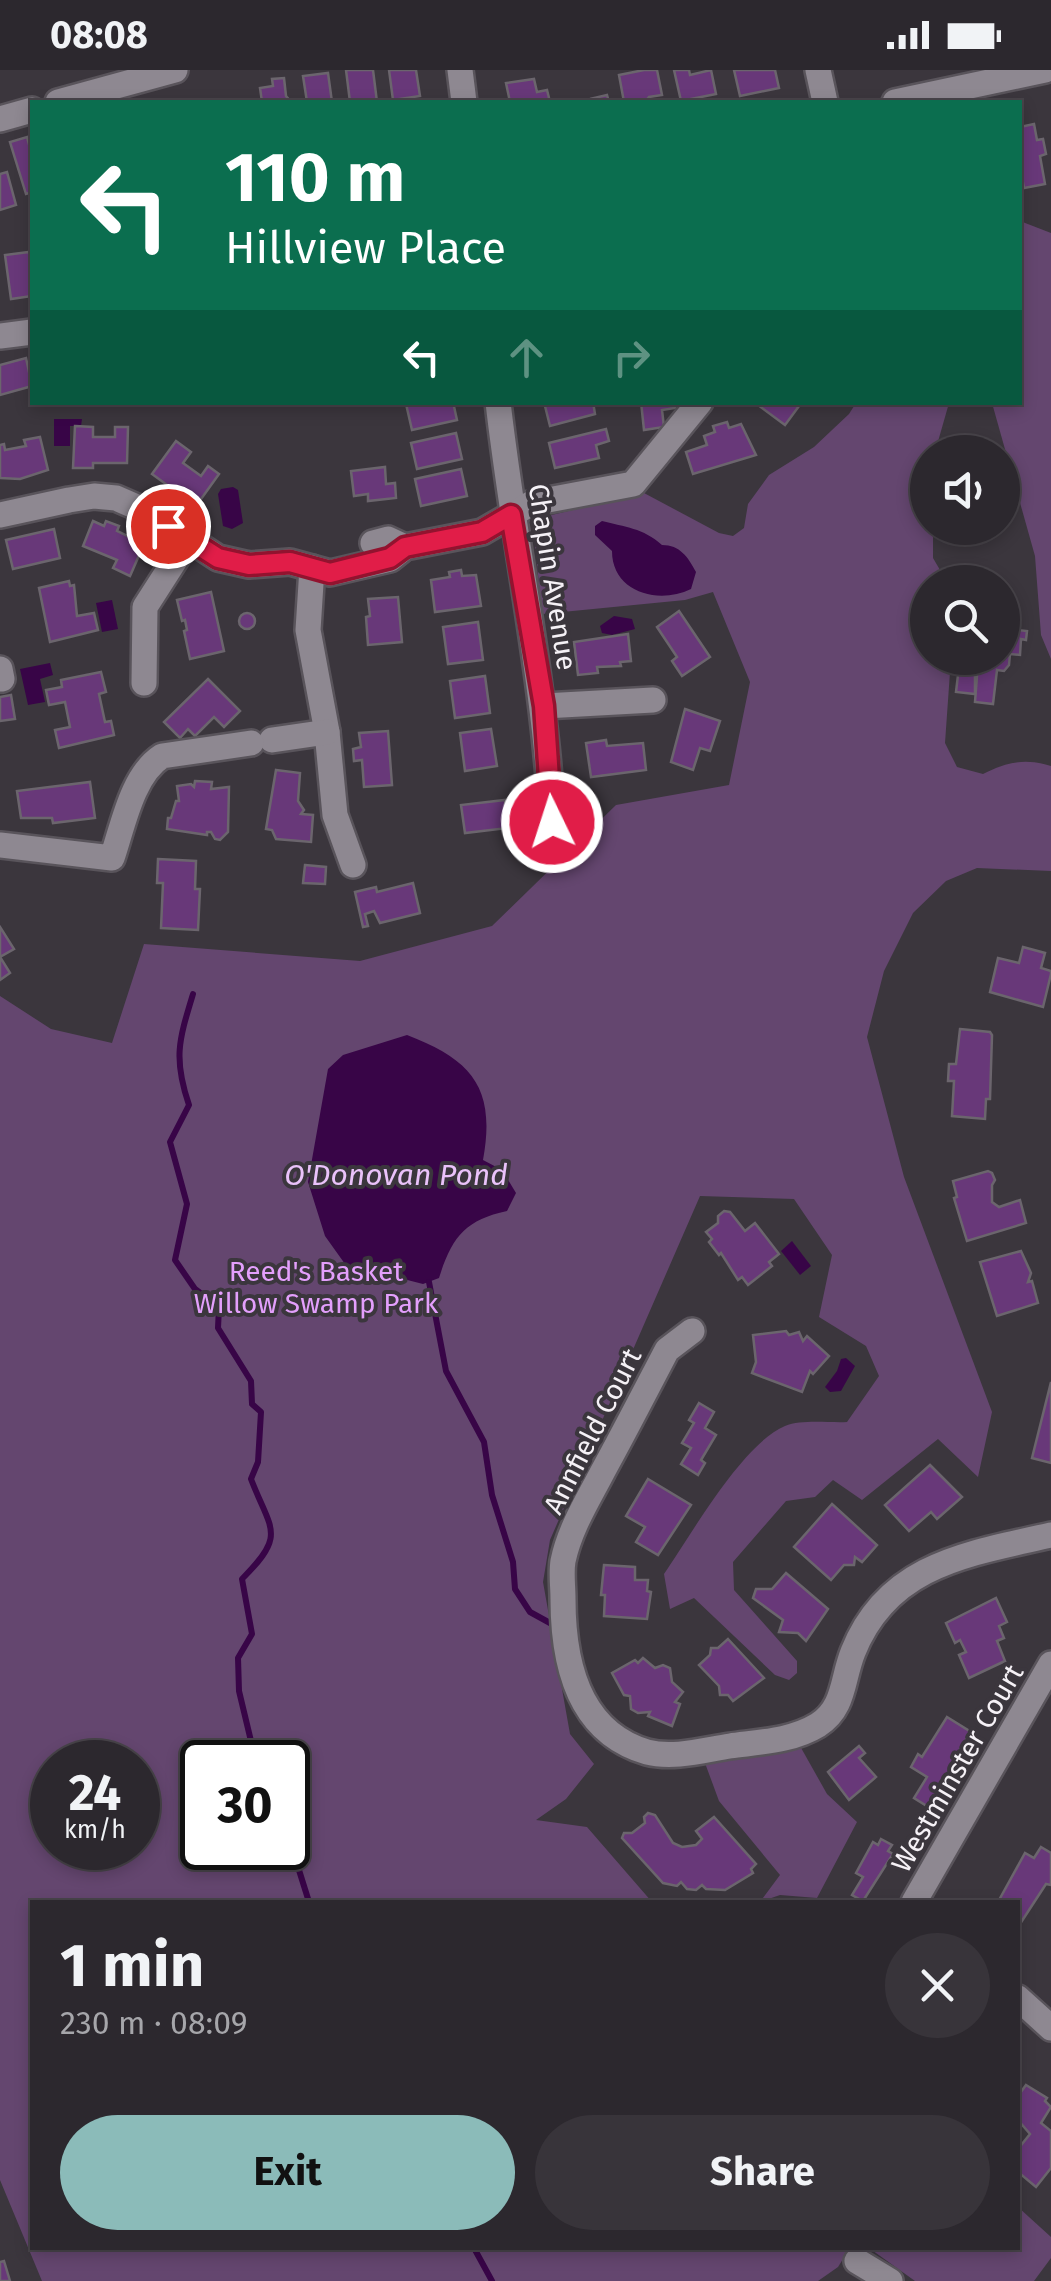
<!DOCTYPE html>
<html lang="en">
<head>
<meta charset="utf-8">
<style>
	body { margin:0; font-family:"Fira Sans",sans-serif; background:#38343a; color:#f1f3f6; height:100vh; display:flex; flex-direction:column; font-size:38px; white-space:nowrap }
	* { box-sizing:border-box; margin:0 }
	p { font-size:32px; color:#a6a6aa }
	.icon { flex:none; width:55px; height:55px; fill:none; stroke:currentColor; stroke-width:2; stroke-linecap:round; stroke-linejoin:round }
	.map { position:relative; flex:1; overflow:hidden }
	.side { position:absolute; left:30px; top:1830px; width:990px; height:350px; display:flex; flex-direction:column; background:#2c282e; border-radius:0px; box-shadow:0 5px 15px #0003,0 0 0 2px #48444a }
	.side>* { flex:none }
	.hud { position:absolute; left:30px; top:30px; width:992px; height:305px; border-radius:0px; box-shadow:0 5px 15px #0003,0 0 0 2px #48444a; background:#0b6e4f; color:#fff; overflow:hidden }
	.buttons { position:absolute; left:910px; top:365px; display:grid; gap:20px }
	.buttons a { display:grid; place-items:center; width:110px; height:110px; border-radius:50%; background:#2c282e; box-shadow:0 5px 15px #0003,0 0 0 2px #48444a; font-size:50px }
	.speed { position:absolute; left:30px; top:1670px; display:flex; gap:20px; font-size:50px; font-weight:700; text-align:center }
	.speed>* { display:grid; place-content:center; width:130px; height:130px; border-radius:50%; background:#2c282e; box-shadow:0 5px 15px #0003,0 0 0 2px #48444a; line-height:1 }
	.speed small { font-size:25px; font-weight:400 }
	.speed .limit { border:5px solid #111; border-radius:15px; background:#fff; color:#111 }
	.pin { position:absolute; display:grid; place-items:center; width:85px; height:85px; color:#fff; margin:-42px; border:5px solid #fff; border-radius:50%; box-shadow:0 2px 10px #0007 }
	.me { position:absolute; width:110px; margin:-55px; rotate:356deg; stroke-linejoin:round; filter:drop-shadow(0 0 8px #0008) }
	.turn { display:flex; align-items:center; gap:35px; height:210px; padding:0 30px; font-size:45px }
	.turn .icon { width:130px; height:130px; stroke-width:2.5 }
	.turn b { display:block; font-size:70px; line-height:85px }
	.lanes { display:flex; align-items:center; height:95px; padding:0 30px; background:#0003; justify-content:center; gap:50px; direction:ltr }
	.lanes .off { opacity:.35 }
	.round { display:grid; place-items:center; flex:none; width:105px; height:105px; border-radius:52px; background:#38343a }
	.overview { display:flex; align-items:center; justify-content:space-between; height:170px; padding:0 30px }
	h1 { font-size:60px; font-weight:700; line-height:75px }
	.primary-button { display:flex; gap:20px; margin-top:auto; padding:20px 30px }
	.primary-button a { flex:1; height:115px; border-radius:60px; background:#8bbbb9; color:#111; font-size:40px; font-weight:700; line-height:115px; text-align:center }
	.primary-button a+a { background:#38343a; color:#f1f3f6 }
	.status { display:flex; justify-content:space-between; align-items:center; height:70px; padding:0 50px; background:#2c282e; direction:ltr }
	.status svg { height:28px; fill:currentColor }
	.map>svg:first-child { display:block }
	.green { fill:#64466f; fill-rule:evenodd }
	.water { fill:#380547 }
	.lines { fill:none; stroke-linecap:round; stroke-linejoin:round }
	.stream { stroke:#380547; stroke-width:6 }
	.building { fill:#683879; stroke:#6b656d; stroke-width:2.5 }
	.minor-casing { stroke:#59545b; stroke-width:30 }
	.minor { stroke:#8e8891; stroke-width:25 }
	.route-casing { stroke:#92132f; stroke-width:25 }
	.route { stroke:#e11d48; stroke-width:18 }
	.labels { text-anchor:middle; stroke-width:8; stroke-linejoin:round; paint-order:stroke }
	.street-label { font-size:28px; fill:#f5f1f6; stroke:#3b363d }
	.park-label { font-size:28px; fill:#e39ffc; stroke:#3b363d }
	.water-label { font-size:30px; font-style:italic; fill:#eac2fa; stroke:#3b363d }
</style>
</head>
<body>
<div class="status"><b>08:08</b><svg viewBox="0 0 49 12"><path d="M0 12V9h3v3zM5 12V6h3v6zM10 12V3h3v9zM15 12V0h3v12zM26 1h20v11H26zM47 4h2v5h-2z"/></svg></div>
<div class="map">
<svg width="1051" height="2211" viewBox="0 0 1051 2211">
	<rect width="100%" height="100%" fill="#3b363d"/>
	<g class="green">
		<path d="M 1020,151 L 1051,163 L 1051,589 L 1041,565 L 1035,486 L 992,333 L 1020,332 Z"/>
		<path d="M 856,333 L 949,333 L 935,382 L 928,382 L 928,458 L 933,458 L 933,488 L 947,512 L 928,512 L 928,588 L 951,588 L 945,673 L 957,697 L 983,704 C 1007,692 1025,688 1051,696 L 1051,801 L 977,798 L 946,811 L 913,843 L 884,901 L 867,967 L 904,1107 L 992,1342 L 978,1407 L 938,1369 L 862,1430 L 833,1410 L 815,1427 L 786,1431 L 733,1492 L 734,1520 L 797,1591 L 797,1603 L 789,1610 L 775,1605 L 694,1528 L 670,1539 L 664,1504 C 691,1465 742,1374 785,1356 C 802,1349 829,1353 847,1352 L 879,1306 L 866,1276 L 819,1247 L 832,1185 L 794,1129 L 700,1126 L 550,1470 L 543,1512 L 570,1664 L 594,1694 L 566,1729 L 536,1750 L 587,1757 L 652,1832 L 32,1832 L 32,2178 L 846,2178 L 848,2181 L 838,2197 L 818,2211 L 42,2211 L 0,2110 L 0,926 L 51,959 L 112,973 L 144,874 L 360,891 L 492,856 L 616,735 L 729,715 L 750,612 L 713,522 L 685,530 L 542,544 L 533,455 L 539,448 L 644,423 L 719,463 L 733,466 L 744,458 L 748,434 L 769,405 L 814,377 L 849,344 ZM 52,1692 L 138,1692 L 138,1778 L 52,1778 ZM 202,1692 L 288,1692 L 288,1778 L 202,1778 Z"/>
		<path d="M 800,1676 L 827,1724 L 857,1752 L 817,1828 L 780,1825 L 760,1832 L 780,1805 L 719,1731 L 705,1693 Z"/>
		<path d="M 1018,2137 L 1051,2167 L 1051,2188 L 1034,2211 L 915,2211 L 869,2178 L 1018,2178 Z"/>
	</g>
	<g class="water">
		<path d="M 54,349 L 82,349 L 81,356 L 70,356 L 70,376 L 54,376 Z"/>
		<path d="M 233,417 L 238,420 L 243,453 L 232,459 L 223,456 L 218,424 L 221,419 Z"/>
		<path d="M 602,451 C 625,457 643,458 662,475 C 680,475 688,487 696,502 L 691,519 C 658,535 612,522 612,481 L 595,465 L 595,456 Z"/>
		<path d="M 112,530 L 118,559 L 102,562 L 96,533 Z"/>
		<path d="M 614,546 L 632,549 L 635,559 L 612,565 L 602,563 L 600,556 Z"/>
		<path d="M 50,593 L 53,605 L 40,609 L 45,632 L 28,635 L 20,599 Z"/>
		<path d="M 407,965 C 473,990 496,1019 483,1090 L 502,1100 L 516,1123 L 507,1141 C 465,1150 452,1167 439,1208 L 423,1214 L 345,1194 L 325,1166 L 308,1112 L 328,999 L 343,985 Z"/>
		<path d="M 792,1171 L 811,1196 L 800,1205 L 781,1181 Z"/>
		<path d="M 846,1288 L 855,1296 L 841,1321 L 830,1322 L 825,1317 L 837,1301 L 841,1289 Z"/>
	</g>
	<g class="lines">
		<g class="stream">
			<path d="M 193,924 C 179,970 173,988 189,1035 L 170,1072 L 187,1134 L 175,1190 L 195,1219 L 219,1237 L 218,1258 L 251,1311 L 252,1334 L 261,1342 L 258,1392 L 251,1409 C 271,1461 287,1464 242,1509 L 252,1564 L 238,1588 L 239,1621 L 256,1692"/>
			<path d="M 429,1212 L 446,1301 L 484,1372 L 492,1425 L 513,1492 L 515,1519 L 530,1542 L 550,1553"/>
			<path d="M 288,1765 L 309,1832"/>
			<path d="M 474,2178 L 492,2211"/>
		</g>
	</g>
	<g class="building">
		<path d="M 346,0 L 373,0 L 377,32 L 350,32 Z"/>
		<path d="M 389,0 L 416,0 L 420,26 L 393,30 Z"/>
		<path d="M 644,0 L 657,0 L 662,25 L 649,27 L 645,32 L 624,32 L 619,5 Z"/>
		<path d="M 674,0 L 689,0 L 690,5 L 711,0 L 716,24 L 681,31 Z"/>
		<path d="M 734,0 L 775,0 L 779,18 L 740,26 Z"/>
		<path d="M 328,3 L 332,32 L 307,32 L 303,6 Z"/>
		<path d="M 284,8 L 286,26 L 291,32 L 262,32 L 260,18 L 273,16 L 272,9 Z"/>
		<path d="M 534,9 L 537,22 L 547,20 L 550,32 L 510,32 L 506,13 Z"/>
		<path d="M 607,25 L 609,32 L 573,32 L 590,29 Z"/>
		<path d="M 1034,54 L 1037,70 L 1043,69 L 1046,84 L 1040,86 L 1045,114 L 1024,118 L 1020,97 L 1020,57 Z"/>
		<path d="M 27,67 L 32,86 L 32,122 L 26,124 L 10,72 Z"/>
		<path d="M 7,102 L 16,135 L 0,140 L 0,104 Z"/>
		<path d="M 29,182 L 32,226 L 11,229 L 5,185 Z"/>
		<path d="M 26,288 L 32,316 L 0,325 L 0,295 Z"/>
		<path d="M 414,332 L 453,332 L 457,350 L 412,360 L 406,334 Z"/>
		<path d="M 544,332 L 593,332 L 595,344 L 550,356 Z"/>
		<path d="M 641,332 L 675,332 L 675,338 L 662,340 L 664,357 L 644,360 Z"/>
		<path d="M 760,332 L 802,332 L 785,355 L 758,335 Z"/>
		<path d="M 727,352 L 729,358 L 741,354 L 756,385 L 693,404 L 686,382 L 707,375 L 704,366 L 715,362 L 713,356 Z"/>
		<path d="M 75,356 L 93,357 L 93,367 L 115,367 L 115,357 L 128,357 L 127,393 L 93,393 L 93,398 L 73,398 Z"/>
		<path d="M 606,359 L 609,371 L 596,375 L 599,388 L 555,398 L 549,373 Z"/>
		<path d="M 456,363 L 462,389 L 417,399 L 411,373 Z"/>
		<path d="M 40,367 L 48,400 L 20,409 L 0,408 L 0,375 L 4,374 L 5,380 L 26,376 L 24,370 Z"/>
		<path d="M 176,371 L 191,382 L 183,393 L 201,406 L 208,396 L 219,404 L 196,436 L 152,404 Z"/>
		<path d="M 385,397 L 386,414 L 395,413 L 396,428 L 368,431 L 368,424 L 354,426 L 351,401 Z"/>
		<path d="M 461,399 L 467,426 L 421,436 L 415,409 Z"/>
		<path d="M 93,451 L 104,456 L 106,451 L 119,456 L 117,461 L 144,474 L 130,506 L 113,498 L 117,490 L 83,476 Z"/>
		<path d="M 54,459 L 60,488 L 13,499 L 6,470 Z"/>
		<path d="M 461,500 L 462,506 L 476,505 L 481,536 L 435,542 L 431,510 L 450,507 L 449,502 Z"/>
		<path d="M 69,511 L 70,516 L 74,515 L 77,546 L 94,543 L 98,560 L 50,572 L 39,518 Z"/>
		<path d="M 211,522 L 224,581 L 190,589 L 184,561 L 187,560 L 185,550 L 182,551 L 177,530 Z"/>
		<path d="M 398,527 L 402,572 L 368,575 L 366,547 L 370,546 L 368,529 Z"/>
		<path d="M 679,541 L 710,587 L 682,606 L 672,591 L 677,587 L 657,557 Z"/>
		<circle cx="247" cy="551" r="8"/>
		<path d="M 478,552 L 483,590 L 448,594 L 443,557 Z"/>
		<path d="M 1002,554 L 1007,554 L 1006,564 L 1017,566 L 1018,560 L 1027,561 L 1026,570 L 1021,569 L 1020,585 L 1010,584 L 1009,595 L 1004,601 L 997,600 L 993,634 L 975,632 L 977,606 L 973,605 L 975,588 L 1002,588 Z"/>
		<path d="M 628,564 L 631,591 L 620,592 L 621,596 L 597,597 L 598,603 L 578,605 L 574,572 Z"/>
		<path d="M 960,588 L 975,588 L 975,624 L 956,622 Z"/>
		<path d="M 101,602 L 106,622 L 99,624 L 105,652 L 111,651 L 114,665 L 59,678 L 55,660 L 70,657 L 65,632 L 49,635 L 46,620 L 62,617 L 61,610 Z"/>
		<path d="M 485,606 L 490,643 L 455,648 L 450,611 Z"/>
		<path d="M 208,609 L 240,641 L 224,657 L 214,647 L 195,666 L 188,659 L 180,668 L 164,652 Z"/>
		<path d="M 11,625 L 15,649 L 0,651 L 0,627 Z"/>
		<path d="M 685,639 L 720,651 L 710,681 L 700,678 L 693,700 L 671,692 Z"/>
		<path d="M 491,659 L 497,696 L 465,701 L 460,663 Z"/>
		<path d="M 388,661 L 392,715 L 364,717 L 362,690 L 354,691 L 353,679 L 361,677 L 359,663 Z"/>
		<path d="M 606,670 L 607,676 L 643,673 L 646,700 L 591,707 L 586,673 Z"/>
		<path d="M 276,700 L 300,703 L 298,731 L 304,740 L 301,744 L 313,745 L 311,772 L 276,769 L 272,760 L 266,759 Z"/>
		<path d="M 195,711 L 212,712 L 211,719 L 229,717 L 228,762 L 220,770 L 215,769 L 211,762 L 207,762 L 207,765 L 167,759 L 168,748 L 171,748 L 176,731 L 179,731 L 177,716 L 191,714 L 194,717 Z"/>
		<path d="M 90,712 L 95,748 L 53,753 L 52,748 L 21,748 L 17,721 Z"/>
		<path d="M 505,730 L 508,758 L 465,763 L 461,735 Z"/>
		<path d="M 158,789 L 196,791 L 195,819 L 200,819 L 198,860 L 161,858 L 163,813 L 157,813 Z"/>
		<path d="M 305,795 L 326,797 L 325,814 L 303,813 Z"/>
		<path d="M 413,813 L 420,843 L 380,853 L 374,841 L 365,844 L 368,856 L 363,857 L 355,822 L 376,817 L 377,822 Z"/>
		<path d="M 0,857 L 14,879 L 0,887 L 10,903 L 0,910 Z"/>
		<path d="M 1023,877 L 1045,883 L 1041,898 L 1051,901 L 1051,904 L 1043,937 L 990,922 L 998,888 L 1019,893 Z"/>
		<path d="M 960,959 L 990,962 L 992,965 L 990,1029 L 986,1029 L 985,1049 L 952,1046 L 954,1011 L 948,1011 L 949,994 L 956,994 Z"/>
		<path d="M 988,1101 L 992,1103 L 995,1110 L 992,1115 L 992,1132 L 999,1137 L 1020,1130 L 1026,1153 L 967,1171 L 954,1128 L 957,1127 L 953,1111 Z"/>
		<path d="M 724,1141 L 730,1142 L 745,1161 L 755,1153 L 779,1184 L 769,1192 L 772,1196 L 748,1215 L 742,1207 L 738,1210 L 721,1183 L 719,1185 L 709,1172 L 712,1169 L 706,1162 L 718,1153 L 718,1146 Z"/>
		<path d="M 1021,1181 L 1031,1203 L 1028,1212 L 1032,1211 L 1038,1233 L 997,1246 L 980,1192 Z"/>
		<path d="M 786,1261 L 789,1265 L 799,1262 L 803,1271 L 807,1266 L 829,1286 L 813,1304 L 810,1301 L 802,1322 L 752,1303 L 756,1292 L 753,1265 Z"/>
		<path d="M 1051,1312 L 1051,1393 L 1032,1388 Z"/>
		<path d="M 699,1333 L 714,1342 L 705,1358 L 716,1365 L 701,1390 L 705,1393 L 698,1405 L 681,1394 L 691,1378 L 682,1373 L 694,1353 L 689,1350 Z"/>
		<path d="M 930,1395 L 962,1427 L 937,1449 L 931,1442 L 909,1461 L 885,1435 Z"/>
		<path d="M 648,1409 L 691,1435 L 658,1485 L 636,1472 L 645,1457 L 626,1446 Z"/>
		<path d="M 832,1434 L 877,1475 L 862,1492 L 855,1487 L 854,1495 L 844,1495 L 831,1510 L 794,1477 Z"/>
		<path d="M 604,1495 L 635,1497 L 635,1510 L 648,1510 L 647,1521 L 651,1522 L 647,1549 L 604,1546 L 605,1525 L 601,1525 Z"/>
		<path d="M 786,1503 L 828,1539 L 806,1571 L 798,1563 L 779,1562 L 783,1550 L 753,1528 L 756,1519 L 772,1519 Z"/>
		<path d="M 996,1528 L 1007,1552 L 999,1556 L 1004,1568 L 997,1571 L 1005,1591 L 969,1608 L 959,1585 L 966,1582 L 960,1570 L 955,1573 L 946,1553 Z"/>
		<path d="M 728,1569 L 764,1608 L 733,1631 L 728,1625 L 720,1625 L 719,1616 L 699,1595 L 710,1585 L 711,1578 L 718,1578 Z"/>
		<path d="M 643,1588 L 655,1598 L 663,1595 L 670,1598 L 672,1612 L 683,1622 L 675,1632 L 680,1634 L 672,1656 L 648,1646 L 650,1642 L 638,1643 L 631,1639 L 630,1626 L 624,1625 L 612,1603 L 635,1590 L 638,1593 Z"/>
		<path d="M 947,1647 L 971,1662 L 958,1683 L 962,1685 L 930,1738 L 914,1728 L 927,1707 L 911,1697 L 918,1684 L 922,1687 Z"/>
		<path d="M 859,1676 L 865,1683 L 859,1688 L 876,1707 L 849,1730 L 828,1702 Z"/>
		<path d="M 648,1743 L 655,1745 L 673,1773 L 682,1777 L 696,1775 L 702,1769 L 696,1761 L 714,1747 L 756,1794 L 751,1799 L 753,1803 L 725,1820 L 706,1819 L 702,1815 L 696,1820 L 687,1819 L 681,1812 L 677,1816 L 663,1813 L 622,1768 L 624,1763 L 632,1763 L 645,1753 L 644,1747 Z"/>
		<path d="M 881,1769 L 892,1775 L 888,1781 L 893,1784 L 863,1831 L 852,1825 L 863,1807 L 856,1803 L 873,1772 L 878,1775 Z"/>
		<path d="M 1041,1777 L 1051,1783 L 1051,1815 L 1046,1814 L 1018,1857 L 1018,1832 L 998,1832 L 1025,1783 L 1034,1788 Z"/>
		<path d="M 1026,2015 L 1047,2028 L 1045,2031 L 1051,2037 L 1041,2053 L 1051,2061 L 1051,2098 L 1036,2117 L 1018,2102 L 1018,2079 L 1030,2064 L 1018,2050 L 1018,2026 Z"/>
		<path d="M 4,2191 L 10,2211 L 0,2211 L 0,2192 Z"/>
	</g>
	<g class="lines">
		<defs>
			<g id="minor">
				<path d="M 460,0 L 464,32"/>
				<path d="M 818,0 L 825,32"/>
				<path d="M 58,32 L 175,0"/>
				<path d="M 895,32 L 1045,0"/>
				<path d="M 0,49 L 32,40"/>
				<path d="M 0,266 L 32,262"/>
				<path d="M 498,332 C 514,473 545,611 552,752"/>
				<path d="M 0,445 L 69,430 L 94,426 L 116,428 L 148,442 L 218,488 L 249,495 L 290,492 L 330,503 L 390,489 L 405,477 L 482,462 L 532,433 L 633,414 L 700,332"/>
				<path d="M 373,473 L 388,469 L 405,477"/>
				<path d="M 312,498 L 308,560 L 327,662 L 335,745 L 353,795"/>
				<path d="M 0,599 L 2,609"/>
				<path d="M 144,613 L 145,537 L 188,470"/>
				<path d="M 544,636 L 653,630"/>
				<path d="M 272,670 L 327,662"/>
				<path d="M 0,775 L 112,788 C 123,756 132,705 162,686 L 251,673"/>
				<path d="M 692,1261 L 667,1280 C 646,1320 625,1361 603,1401 C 588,1430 570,1458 563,1491 C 561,1503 563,1516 563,1529 C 563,1592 578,1662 647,1682 C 673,1689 704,1680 730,1676 C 759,1672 792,1671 818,1655 C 845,1638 842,1609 853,1582 C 888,1494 968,1484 1051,1465"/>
				<path d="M 914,1832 L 1051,1594"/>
				<path d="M 1018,1928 L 1051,1958"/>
				<path d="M 857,2191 L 890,2211"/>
			</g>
		</defs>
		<use href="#minor" class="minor-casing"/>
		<use href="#minor" class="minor"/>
	</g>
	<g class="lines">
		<defs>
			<path id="route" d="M 168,456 L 218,488 L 249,495 L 290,492 L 330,503 L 390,488 L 405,477 L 482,462 L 511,445 L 544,636 L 552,752"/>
		</defs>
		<use href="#route" class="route-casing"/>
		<use href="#route" class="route"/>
	</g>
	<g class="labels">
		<g class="street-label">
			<text transform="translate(553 507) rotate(81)" y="10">Chapin Avenue</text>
			<text transform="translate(592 1361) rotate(-63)" y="10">Annfield Court</text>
			<text transform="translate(957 1698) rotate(-60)" y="10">Westminster Court</text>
		</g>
		<g class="park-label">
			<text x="316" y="1211">Reed's Basket<tspan x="316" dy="32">Willow Swamp Park</tspan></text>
		</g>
		<g class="water-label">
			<text x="396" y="1115">O'Donovan Pond</text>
		</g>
	</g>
</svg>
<div class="buttons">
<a><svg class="icon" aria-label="sound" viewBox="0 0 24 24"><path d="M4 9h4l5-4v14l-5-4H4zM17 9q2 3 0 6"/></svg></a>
<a><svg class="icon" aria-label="search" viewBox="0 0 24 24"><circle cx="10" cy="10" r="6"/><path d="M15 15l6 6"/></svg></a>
</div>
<div class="speed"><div>24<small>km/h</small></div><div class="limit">30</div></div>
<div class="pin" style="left:168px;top:456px;background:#d93025"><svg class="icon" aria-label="arrive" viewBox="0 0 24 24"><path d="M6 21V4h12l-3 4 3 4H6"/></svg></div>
<svg class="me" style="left:552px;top:752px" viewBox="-20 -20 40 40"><circle r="17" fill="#e11d48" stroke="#fff" stroke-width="3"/><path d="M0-11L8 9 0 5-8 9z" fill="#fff"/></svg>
<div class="hud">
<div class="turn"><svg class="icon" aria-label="left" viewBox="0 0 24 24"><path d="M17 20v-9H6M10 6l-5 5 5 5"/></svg><div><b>110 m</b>Hillview Place</div></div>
<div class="lanes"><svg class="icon" aria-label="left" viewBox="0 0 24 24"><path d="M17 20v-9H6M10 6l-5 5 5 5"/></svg><svg class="icon off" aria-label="ahead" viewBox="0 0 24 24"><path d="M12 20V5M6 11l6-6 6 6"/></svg><svg class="icon off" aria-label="right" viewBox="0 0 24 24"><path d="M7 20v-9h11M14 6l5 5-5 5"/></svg></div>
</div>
<section class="side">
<div class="overview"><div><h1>1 min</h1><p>230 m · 08:09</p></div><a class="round"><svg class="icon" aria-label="close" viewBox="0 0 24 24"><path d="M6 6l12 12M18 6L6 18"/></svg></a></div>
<div class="primary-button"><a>Exit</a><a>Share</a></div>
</section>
</div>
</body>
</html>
